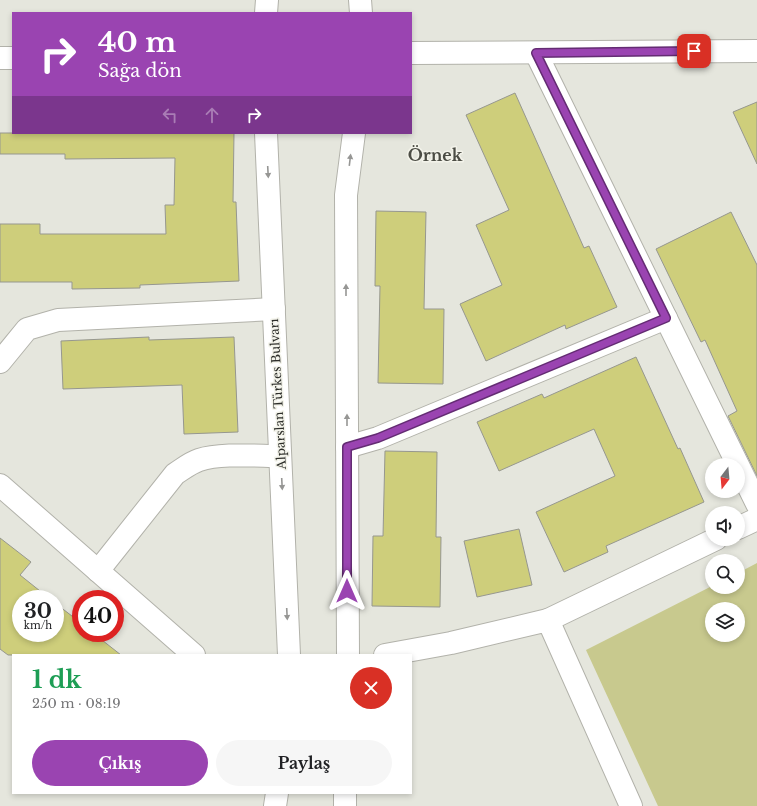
<!DOCTYPE html>
<html lang="tr">
<head>
<meta charset="utf-8">
<style>
	body { margin:0; font-family:"Libre Baskerville",serif; background:#f6f6f6; color:#202124; height:100vh; display:flex; flex-direction:column; font-size:15px; white-space:nowrap }
	* { box-sizing:border-box; margin:0 }
	p { font-size:13px; color:#757577 }
	.icon { flex:none; width:22px; height:22px; fill:none; stroke:currentColor; stroke-width:2; stroke-linecap:round; stroke-linejoin:round }
	.map { position:relative; flex:1; overflow:hidden }
	.side { position:absolute; left:12px; top:654px; width:400px; height:140px; display:flex; flex-direction:column; background:#fff; border-radius:0px; box-shadow:0 2px 6px #0003 }
	.side>* { flex:none }
	.top-card { position:absolute; left:12px; top:12px; width:400px; height:122px; border-radius:0px; box-shadow:0 2px 6px #0003; background:#9a44b1; color:#fff; overflow:hidden }
	.needle { width:26px; rotate:196deg }
	.controls { position:absolute; left:705px; top:458px; display:grid; gap:8px }
	.controls a { display:grid; place-items:center; width:40px; height:40px; border-radius:50%; background:#fff; box-shadow:0 2px 6px #0003; font-size:20px }
	.speed { position:absolute; left:12px; top:590px; display:flex; gap:8px; font-size:20px; font-weight:700; text-align:center }
	.speed>* { display:grid; place-content:center; width:52px; height:52px; border-radius:50%; background:#fff; box-shadow:0 2px 6px #0003; line-height:1 }
	.speed small { font-size:10px; font-weight:400 }
	.speed .limit { border:6px solid #d22; background:#fff; color:#111 }
	.pin { position:absolute; display:grid; place-items:center; width:34px; height:34px; color:#fff; margin:-17px; border-radius:8px; box-shadow:0 2px 6px #0006 }
	.me { position:absolute; width:44px; margin:-22px; rotate:0deg; stroke-linejoin:round; filter:drop-shadow(0 0 3px #0008) }
	.turn { display:flex; align-items:center; gap:14px; height:84px; padding:0 20px; font-size:18px }
	.turn .icon { width:52px; height:52px; stroke-width:2.5 }
	.turn b { display:block; font-size:28px; line-height:34px }
	.lanes { display:flex; align-items:center; height:38px; padding:0 20px; background:#0003; justify-content:center; gap:20px; direction:ltr }
	.lanes .off { opacity:.35 }
	.round { display:grid; place-items:center; flex:none; width:42px; height:42px; border-radius:21px; background:#f6f6f6 }
	.overview { display:flex; align-items:center; justify-content:space-between; height:68px; padding:0 20px }
	h1 { font-size:24px; font-weight:700; line-height:30px; color:#1e9e55 }
	.cta { display:flex; gap:8px; margin-top:auto; padding:8px 20px }
	.cta a { flex:1; height:46px; border-radius:24px; background:#9a44b1; color:#fff; font-size:16px; font-weight:700; line-height:46px; text-align:center }
	.cta a+a { background:#f6f6f6; color:#202124 }
	.map>svg:first-child { display:block }
	.green { fill:#c8c98e; fill-rule:evenodd }
	.building { fill:#cece7b; stroke:#96978f }
	.lines { fill:none; stroke-linecap:round; stroke-linejoin:round }
	.minor-casing { stroke:#b2b2aa; stroke-width:24 }
	.tertiary-casing { stroke:#b2b2aa; stroke-width:24 }
	.minor { stroke:#fff; stroke-width:22 }
	.tertiary { stroke:#fff; stroke-width:22 }
	.oneway { fill:#969694 }
	.route-casing { stroke:#642c73; stroke-width:10 }
	.route { stroke:#9a44b1; stroke-width:7 }
	.labels { text-anchor:middle; stroke-width:3; stroke-linejoin:round; paint-order:stroke }
	.street-label { font-size:12px; fill:#2d2e2a; stroke:#f3f3ea }
	.district-label { font-size:16px; font-weight:bold; fill:#4c4d45; stroke:#f3f3ea }
</style>
</head>
<body>
<div class="map">
<svg width="757" height="806" viewBox="0 0 757 806">
	<rect width="100%" height="100%" fill="#e5e6dd"/>
	<path class="green" d="M 757,563 L 757,806 L 658,806 L 586,650 L 712,586 L 738,587 L 738,573 ZM 712,609 L 738,609 L 738,635 L 712,635 Z"/>
	<g class="building">
		<path d="M 515,93 L 584,248 L 589,246 L 617,307 L 566,329 L 565,325 L 486,361 L 460,304 L 502,285 L 476,225 L 509,210 L 466,115 Z"/>
		<path d="M 757,102 L 757,164 L 733,112 Z"/>
		<path d="M 0,133 L 234,133 L 233,202 L 236,202 L 239,281 L 140,285 L 140,288 L 72,289 L 72,282 L 0,282 L 0,224 L 40,224 L 40,234 L 166,234 L 165,205 L 174,205 L 175,158 L 65,159 L 65,154 L 0,154 Z"/>
		<path d="M 376,211 L 426,212 L 424,309 L 444,309 L 443,384 L 378,383 L 380,286 L 375,286 Z"/>
		<path d="M 731,212 L 757,265 L 757,476 L 728,416 L 737,411 L 705,340 L 701,342 L 656,249 Z"/>
		<path d="M 149,337 L 149,340 L 234,337 L 238,432 L 184,434 L 182,385 L 63,389 L 61,341 Z"/>
		<path d="M 636,357 L 678,449 L 680,448 L 704,502 L 606,546 L 608,552 L 564,572 L 536,512 L 615,476 L 594,429 L 499,471 L 477,422 L 542,394 L 544,398 Z"/>
		<path d="M 385,451 L 437,452 L 436,537 L 441,537 L 440,607 L 372,606 L 373,536 L 383,536 Z"/>
		<path d="M 519,529 L 532,585 L 477,597 L 464,541 Z"/>
		<path d="M 0,538 L 31,562 L 20,575 L 50,599 L 21,599 L 21,633 L 55,633 L 55,603 L 81,623 L 81,633 L 93,633 L 121,655 L 8,655 L 0,649 Z"/>
	</g>
	<g class="lines">
		<defs>
			<g id="minor">
				<path d="M 536,53 L 757,504"/>
				<path d="M 0,362 L 27,329 L 58,320 L 274,309"/>
				<path d="M 347,447 L 378,438 L 666,318"/>
				<path d="M 0,485 L 194,655"/>
				<path d="M 738,528 L 757,519"/>
				<path d="M 98,571 L 175,474 C 183,469 190,463 199,460 C 220,453 257,456 280,456"/>
				<path d="M 548,620 L 716,539"/>
				<path d="M 385,655 L 451,643 L 548,620 L 631,806"/>
			</g>
			<g id="tertiary">
				<path d="M 360,0 L 361,13"/>
				<path d="M 266,13 L 267,0"/>
				<path d="M 411,53 L 757,51"/>
				<path d="M 0,58 L 13,58"/>
				<path d="M 266,133 L 289,655"/>
				<path d="M 348,655 L 346,195 L 354,133"/>
				<path d="M 275,806 L 277,793"/>
				<path d="M 345,806 L 345,793"/>
			</g>
		</defs>
		<use href="#minor" class="minor-casing"/>
		<use href="#tertiary" class="tertiary-casing"/>
		<use href="#minor" class="minor"/>
		<use href="#tertiary" class="tertiary"/>
	</g>
	<defs><path id="oneway-solid" d="M-6-.8H1V-3.2L6.5 0L1 3.2V.8H-6Z"/></defs>
	<g class="oneway">
		<use href="#oneway-solid" transform="translate(350 160) rotate(-83)"/>
		<use href="#oneway-solid" transform="translate(268 172) rotate(87)"/>
		<use href="#oneway-solid" transform="translate(346 290) rotate(-90)"/>
		<use href="#oneway-solid" transform="translate(347 420) rotate(-90)"/>
		<use href="#oneway-solid" transform="translate(282 484) rotate(87)"/>
		<use href="#oneway-solid" transform="translate(287 614) rotate(87)"/>
	</g>
	<g class="lines">
		<defs>
			<path id="route" d="M 347,591 L 347,447 L 378,438 L 666,318 L 536,53 L 694,51"/>
		</defs>
		<use href="#route" class="route-casing"/>
		<use href="#route" class="route"/>
	</g>
	<g class="labels">
		<g class="street-label">
			<text transform="translate(278 394) rotate(-93)" y="4">Alparslan Türkes Bulvarı</text>
		</g>
		<g class="district-label">
			<text x="435" y="161">Örnek</text>
		</g>
	</g>
</svg>
<div class="controls">
<a><svg class="needle" viewBox="-14 -14 28 28"><path d="M0-13l5 13h-10z" fill="#e53935"/><path d="M0 13l5-13h-10z" fill="#757577"/></svg></a>
<a><svg class="icon" aria-label="sound" viewBox="0 0 24 24"><path d="M4 9h4l5-4v14l-5-4H4zM17 9q2 3 0 6"/></svg></a>
<a><svg class="icon" aria-label="search" viewBox="0 0 24 24"><circle cx="10" cy="10" r="6"/><path d="M15 15l6 6"/></svg></a>
<a><svg class="icon" aria-label="layers" viewBox="0 0 24 24"><path d="M12 4l9 5-9 5-9-5zM3 14l9 5 9-5"/></svg></a>
</div>
<div class="speed"><div>30<small>km/h</small></div><div class="limit">40</div></div>
<div class="pin" style="left:694px;top:51px;background:#d93025"><svg class="icon" aria-label="arrive" viewBox="0 0 24 24"><path d="M6 21V4h12l-3 4 3 4H6"/></svg></div>
<svg class="me" style="left:347px;top:591px" viewBox="-20 -20 40 40"><path d="M0-17L14 15 0 8-14 15z" fill="#9a44b1" stroke="#fff" stroke-width="4"/></svg>
<div class="top-card">
<div class="turn"><svg class="icon" aria-label="right" viewBox="0 0 24 24"><path d="M7 20v-9h11M14 6l5 5-5 5"/></svg><div><b>40 m</b>Sağa dön</div></div>
<div class="lanes"><svg class="icon off" aria-label="left" viewBox="0 0 24 24"><path d="M17 20v-9H6M10 6l-5 5 5 5"/></svg><svg class="icon off" aria-label="ahead" viewBox="0 0 24 24"><path d="M12 20V5M6 11l6-6 6 6"/></svg><svg class="icon" aria-label="right" viewBox="0 0 24 24"><path d="M7 20v-9h11M14 6l5 5-5 5"/></svg></div>
</div>
<section class="side">
<div class="overview"><div><h1>1 dk</h1><p>250 m · 08:19</p></div><a class="round" style="background:#d93025;color:#fff"><svg class="icon" aria-label="close" viewBox="0 0 24 24"><path d="M6 6l12 12M18 6L6 18"/></svg></a></div>
<div class="cta"><a>Çıkış</a><a>Paylaş</a></div>
</section>
</div>
</body>
</html>
